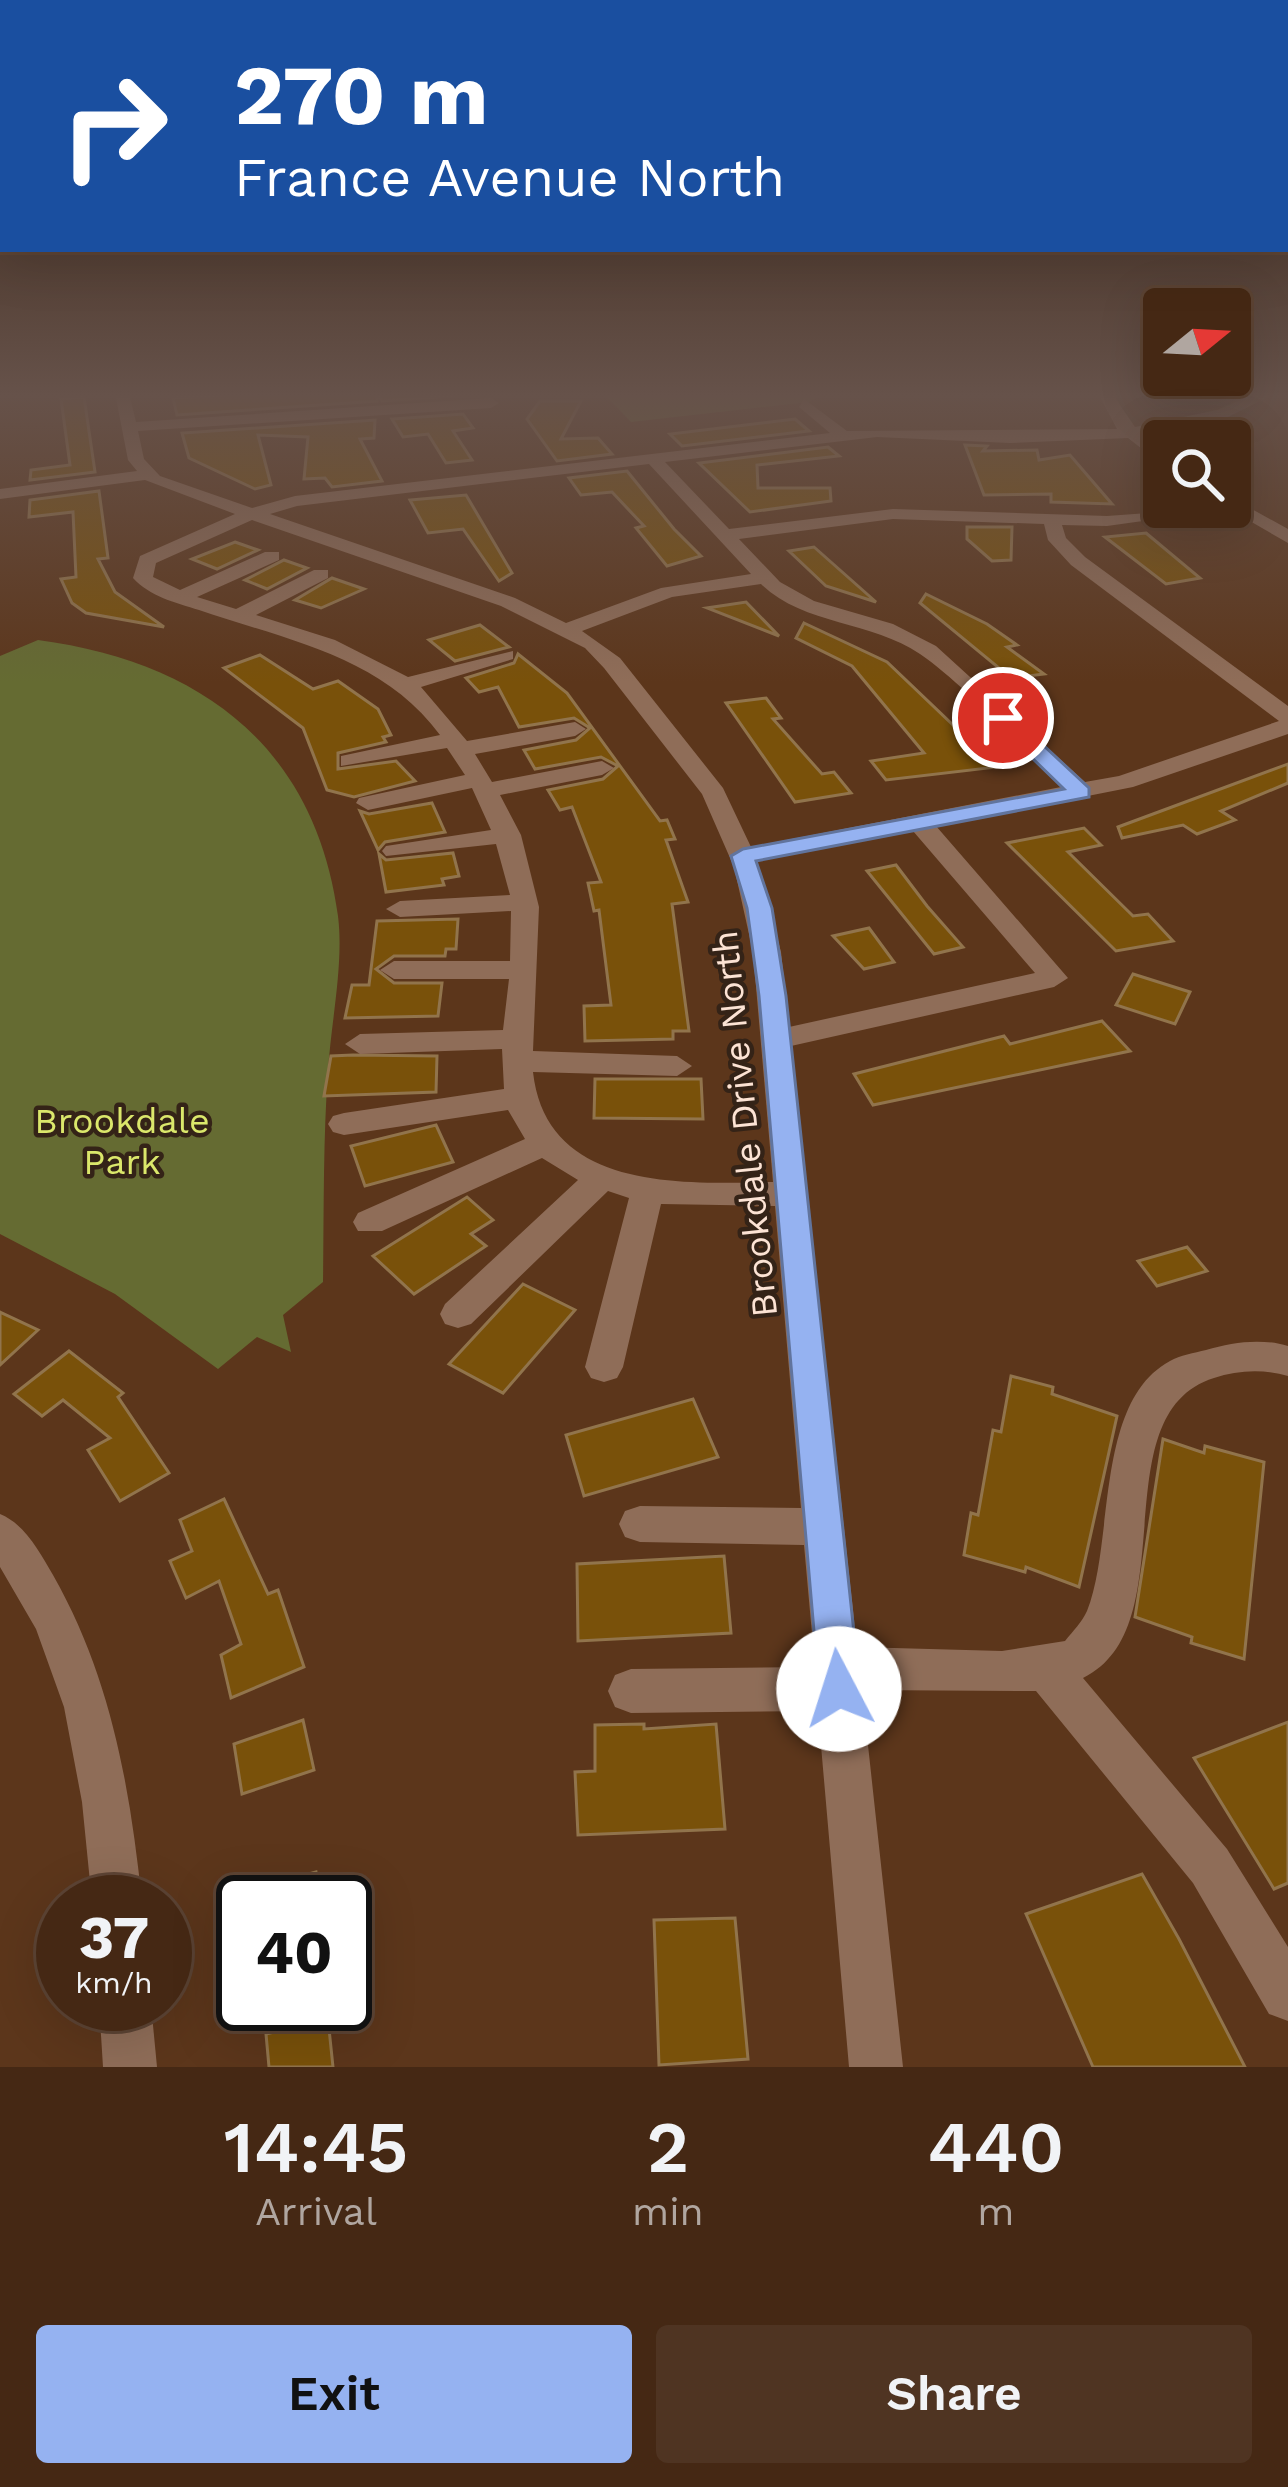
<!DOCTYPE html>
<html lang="en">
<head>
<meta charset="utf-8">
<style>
	body { margin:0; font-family:"Work Sans",sans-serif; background:#4f3422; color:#f1f3f6; height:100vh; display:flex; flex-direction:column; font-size:45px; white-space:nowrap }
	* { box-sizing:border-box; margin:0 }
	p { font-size:39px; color:#b0a6a0 }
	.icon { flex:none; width:66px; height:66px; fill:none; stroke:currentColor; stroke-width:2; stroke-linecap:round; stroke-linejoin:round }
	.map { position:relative; height:2067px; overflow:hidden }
	.details { display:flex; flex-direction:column; background:#452814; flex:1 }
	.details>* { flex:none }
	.top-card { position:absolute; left:0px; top:0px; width:1290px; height:252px; box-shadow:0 12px 48px #0002,0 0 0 3px #5d4434; background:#1a4fa0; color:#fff; overflow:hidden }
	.needle { width:78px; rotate:72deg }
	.fabs { position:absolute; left:1143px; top:288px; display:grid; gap:24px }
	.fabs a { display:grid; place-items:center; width:108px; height:108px; border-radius:12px; background:#452814; box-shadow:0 12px 48px #0002,0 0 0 3px #5d4434; font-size:60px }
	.speed { position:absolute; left:36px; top:1875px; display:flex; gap:24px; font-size:60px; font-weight:700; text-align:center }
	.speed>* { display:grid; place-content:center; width:156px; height:156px; border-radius:50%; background:#452814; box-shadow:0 12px 48px #0002,0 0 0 3px #5d4434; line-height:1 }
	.speed small { font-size:30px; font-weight:400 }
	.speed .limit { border:6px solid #111; border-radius:18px; background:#fff; color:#111 }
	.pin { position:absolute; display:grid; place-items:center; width:102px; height:102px; color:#fff; margin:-51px; border:6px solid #fff; border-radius:50%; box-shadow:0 3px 12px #0007 }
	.me { position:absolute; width:132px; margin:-66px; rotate:355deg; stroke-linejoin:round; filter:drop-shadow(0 0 9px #0008) }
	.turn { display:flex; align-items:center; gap:42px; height:252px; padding:0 36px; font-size:54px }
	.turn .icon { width:156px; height:156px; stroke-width:2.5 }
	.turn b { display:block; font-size:84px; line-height:102px }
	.eta { display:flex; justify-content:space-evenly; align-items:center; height:204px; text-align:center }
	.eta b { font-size:72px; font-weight:600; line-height:84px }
	.primary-button { display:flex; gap:24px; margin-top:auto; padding:24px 36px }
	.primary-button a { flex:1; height:138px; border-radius:12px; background:#95b2f1; color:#111; font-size:48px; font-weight:600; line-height:138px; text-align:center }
	.primary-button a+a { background:#4f3422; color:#f1f3f6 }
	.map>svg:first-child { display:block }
	.green { fill:#656b32 }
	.building { fill:#79510a; stroke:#91744c; stroke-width:3 }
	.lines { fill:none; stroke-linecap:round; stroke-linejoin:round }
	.minor { fill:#8f6d58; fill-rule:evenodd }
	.route { fill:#95b2f1; stroke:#61749d; stroke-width:3 }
	.labels { text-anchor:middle; stroke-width:9; stroke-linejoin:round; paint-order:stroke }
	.park-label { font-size:36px; fill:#dbe76b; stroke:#342317 }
	.street-label { font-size:36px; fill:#fce3d4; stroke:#342317 }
</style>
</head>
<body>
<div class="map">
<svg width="1288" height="2067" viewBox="0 0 1288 2067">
	<rect width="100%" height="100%" fill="#5c361b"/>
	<g class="green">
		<path d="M 603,393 L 825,393 L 809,402 L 631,422 Z"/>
		<path d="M 38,640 C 198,661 315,745 338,916 C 344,964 331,1022 328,1071 C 323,1141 324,1211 323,1282 L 283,1315 L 291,1352 L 257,1337 L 218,1369 L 115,1294 L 0,1234 L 0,656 Z"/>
	</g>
	<g class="building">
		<path d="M 254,393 L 448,393 L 451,396 L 382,401 L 377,394 L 377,401 L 177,415 L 173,398 Z"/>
		<path d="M 84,397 L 95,472 L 30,480 L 31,470 L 70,465 L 61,399 Z"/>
		<path d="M 540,401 L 581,401 L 561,439 L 598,438 L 612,454 L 557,461 L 527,419 Z"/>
		<path d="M 463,414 L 473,428 L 453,431 L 472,460 L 446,463 L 428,434 L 403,437 L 392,419 Z"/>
		<path d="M 795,419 L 809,431 L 682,446 L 670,434 Z"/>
		<path d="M 375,420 L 374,438 L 360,439 L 382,481 L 332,487 L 325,478 L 304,479 L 308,437 L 258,435 L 271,485 L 255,489 L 189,458 L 182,433 Z"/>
		<path d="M 965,445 L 987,446 L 983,451 L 1037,450 L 1039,460 L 1070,455 L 1112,504 L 1051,502 L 1051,494 L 984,495 Z"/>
		<path d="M 828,447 L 839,456 L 757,465 L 758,488 L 830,488 L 831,501 L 750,512 L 699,463 Z"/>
		<path d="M 627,471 L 674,529 L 701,556 L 667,566 L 636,528 L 644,526 L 612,492 L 581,495 L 569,478 Z"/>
		<path d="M 99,491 L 108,558 L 98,559 L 115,592 L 164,627 L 86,613 L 72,603 L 61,579 L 76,577 L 73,512 L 29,517 L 30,500 Z"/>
		<path d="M 466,495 L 512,573 L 499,581 L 463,529 L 428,533 L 410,500 Z"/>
		<path d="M 967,527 L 1012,527 L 1011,560 L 992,561 L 967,539 Z"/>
		<path d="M 1146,533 L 1200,578 L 1166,584 L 1105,537 Z"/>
		<path d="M 235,542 L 258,550 L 217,569 L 192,559 Z"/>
		<path d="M 814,547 L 876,602 L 826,586 L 789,551 Z"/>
		<path d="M 284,560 L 307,568 L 267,589 L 245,580 Z"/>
		<path d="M 332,578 L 364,589 L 321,608 L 295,600 Z"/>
		<path d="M 926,594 L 987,624 L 1017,645 L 1007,647 L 1044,674 L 1011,678 L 920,603 Z"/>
		<path d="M 746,602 L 779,636 L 707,608 Z"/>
		<path d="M 804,623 L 887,662 L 997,767 L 886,780 L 871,761 L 924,753 L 852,666 L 796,638 Z"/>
		<path d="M 480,625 L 509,647 L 455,661 L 429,640 Z"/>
		<path d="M 518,654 L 567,693 L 660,821 L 667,820 L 675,839 L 666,840 L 688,902 L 672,904 L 689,1031 L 673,1031 L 673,1039 L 585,1041 L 584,1006 L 611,1005 L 599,910 L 594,911 L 588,883 L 601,882 L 572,807 L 560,810 L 548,790 L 603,779 L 618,766 L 601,757 L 535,769 L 524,750 L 576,740 L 590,728 L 574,718 L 519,727 L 498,687 L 479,692 L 466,678 L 514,663 Z"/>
		<path d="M 260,655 L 313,689 L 338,681 L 378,709 L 391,735 L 383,737 L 386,742 L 338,753 L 338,769 L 396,761 L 415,781 L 354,797 L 327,790 L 303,728 L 224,668 Z"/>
		<path d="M 766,698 L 781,718 L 773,719 L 822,774 L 834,772 L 851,793 L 795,802 L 726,703 Z"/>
		<path d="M 1288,764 L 1288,783 L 1221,811 L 1235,820 L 1197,834 L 1183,825 L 1122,838 L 1118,827 Z"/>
		<path d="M 432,803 L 445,832 L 385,842 L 378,850 L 360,811 L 369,814 Z"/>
		<path d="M 1084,828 L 1101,845 L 1068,852 L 1133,916 L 1148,914 L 1173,941 L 1116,951 L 1007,843 Z"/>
		<path d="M 453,853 L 459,876 L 442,879 L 444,885 L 386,892 L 379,854 L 386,860 Z"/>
		<path d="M 896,865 L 927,906 L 963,947 L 934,954 L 867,871 Z"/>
		<path d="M 458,919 L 456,949 L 446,949 L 445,956 L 394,956 L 376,969 L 394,983 L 442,983 L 438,1016 L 345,1018 L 352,985 L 369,985 L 377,921 Z"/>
		<path d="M 869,928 L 894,962 L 864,969 L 833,936 Z"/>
		<path d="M 1133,974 L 1190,992 L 1175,1024 L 1116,1005 Z"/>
		<path d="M 1102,1021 L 1130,1051 L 873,1105 L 854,1074 L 1004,1036 L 1010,1044 Z"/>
		<path d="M 353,1055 L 437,1056 L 436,1092 L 324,1096 L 331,1056 Z"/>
		<path d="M 595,1079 L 701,1079 L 703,1119 L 594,1118 Z"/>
		<path d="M 436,1125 L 453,1162 L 365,1186 L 351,1146 Z"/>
		<path d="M 467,1197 L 493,1220 L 471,1234 L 486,1246 L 414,1294 L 373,1256 Z"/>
		<path d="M 1187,1247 L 1207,1271 L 1157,1286 L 1138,1261 Z"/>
		<path d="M 523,1284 L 575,1310 L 503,1393 L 449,1364 Z"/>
		<path d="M 0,1312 L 38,1330 L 0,1365 Z"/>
		<path d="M 69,1351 L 123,1393 L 118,1397 L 169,1473 L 120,1501 L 88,1450 L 110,1438 L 63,1400 L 42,1416 L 14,1394 Z"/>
		<path d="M 1011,1376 L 1053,1387 L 1052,1394 L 1117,1416 L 1079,1587 L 1026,1567 L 1025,1572 L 964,1555 L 971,1513 L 978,1515 L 993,1430 L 1001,1432 Z"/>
		<path d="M 693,1399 L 718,1457 L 584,1496 L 566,1435 Z"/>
		<path d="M 1163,1439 L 1204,1453 L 1205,1446 L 1264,1462 L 1244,1659 L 1191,1643 L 1192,1637 L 1135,1617 Z"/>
		<path d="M 224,1499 L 268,1594 L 278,1590 L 304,1667 L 231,1698 L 221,1655 L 241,1644 L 219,1581 L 186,1598 L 170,1561 L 192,1551 L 180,1520 Z"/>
		<path d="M 724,1556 L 731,1633 L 578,1641 L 577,1564 Z"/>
		<path d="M 303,1720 L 314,1770 L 242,1794 L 234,1744 Z"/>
		<path d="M 1288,1722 L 1288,1883 L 1274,1889 L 1194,1758 Z"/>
		<path d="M 644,1724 L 644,1729 L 716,1724 L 725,1829 L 578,1835 L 575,1772 L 595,1771 L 595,1725 Z"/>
		<path d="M 316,1872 L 321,1902 L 232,1902 L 231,1896 Z"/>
		<path d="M 1142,1874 L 1179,1939 L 1245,2067 L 1093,2067 L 1026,1914 Z"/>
		<path d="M 735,1918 L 748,2059 L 659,2065 L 654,1920 Z"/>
		<path d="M 328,2019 L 333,2067 L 269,2067 L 266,2034 Z"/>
	</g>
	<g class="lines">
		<g class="minor">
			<path d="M 115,393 L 129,393 L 136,422 L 491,398 L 499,403 L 491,408 L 138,431 L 144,459 L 160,476 L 252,508 L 295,496 L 830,433 L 799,407 L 804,399 L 847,431 L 1117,429 L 1098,393 L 1112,393 L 1135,427 L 1217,410 L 1257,393 L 1276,393 L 1228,417 L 1144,435 L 1164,452 L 1164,466 L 1128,438 L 1010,443 L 877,437 L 665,462 L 729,529 L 893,509 L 1107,516 L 1230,507 L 1230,497 L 1288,529 L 1288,543 L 1229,509 L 1107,526 L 1062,525 L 1066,538 L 1085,557 L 1288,706 L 1288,734 L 1133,787 L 936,826 L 1068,978 L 1054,987 L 791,1046 L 857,1647 L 1002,1651 L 1065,1641 C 1073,1631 1082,1622 1087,1611 C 1115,1541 1094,1402 1170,1361 C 1180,1355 1194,1353 1206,1350 C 1233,1342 1261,1338 1288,1346 L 1288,1376 C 1264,1369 1238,1370 1214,1378 C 1099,1414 1188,1627 1083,1678 L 1227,1849 L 1288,1947 L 1288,2021 L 1269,2014 L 1193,1883 L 1036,1691 L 862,1690 L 903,2067 L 849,2067 L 818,1711 L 631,1713 L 615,1707 L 608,1691 L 615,1675 L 631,1669 L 815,1667 L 804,1545 L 640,1542 L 625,1537 L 619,1524 L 625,1511 L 640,1506 L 801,1508 L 775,1206 L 661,1204 L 623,1367 L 617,1378 L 604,1382 L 591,1378 L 585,1367 L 629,1198 L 608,1191 L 471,1324 L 458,1328 L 445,1324 L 440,1314 L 445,1304 L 578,1180 L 542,1158 L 382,1231 L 358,1231 L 353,1222 L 358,1213 L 525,1139 L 508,1110 L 344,1135 L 333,1132 L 328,1124 L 333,1116 L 344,1113 L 504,1089 L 502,1049 L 360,1054 L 345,1044 L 360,1034 L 503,1030 L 509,979 L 394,979 L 380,970 L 394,961 L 510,961 L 511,911 L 400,917 L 386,909 L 400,901 L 510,895 L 496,844 L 386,856 L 382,851 L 386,846 L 491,830 L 472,788 L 368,810 L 356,803 L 359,798 L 465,775 L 447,748 L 341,766 L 341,756 L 440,735 C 382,656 286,640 199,610 C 176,603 149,596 133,578 L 140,556 L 235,514 L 145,480 L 0,499 L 0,489 L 137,471 L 128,460 ZM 649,464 L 751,574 L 661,588 L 566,623 L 515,598 L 270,514 L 297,506 ZM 893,519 L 1044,524 L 1048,540 L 1071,565 L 1279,721 L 1119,776 L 1085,782 L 936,646 L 893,624 L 814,601 L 780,582 L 739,539 ZM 252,520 L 501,606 L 585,648 L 604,668 L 702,794 L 734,867 L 753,952 L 773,1182 C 681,1184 546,1191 533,1072 L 677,1076 L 692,1066 L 677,1056 L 533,1051 L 539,907 L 521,835 L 500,795 L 602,775 L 614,768 L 602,761 L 492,782 L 475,754 L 575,736 L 586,729 L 575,722 L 467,741 L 421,687 L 513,659 L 513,651 L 408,677 L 335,640 L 256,615 L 328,578 L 328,570 L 314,570 L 236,609 L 197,597 L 279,560 L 279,552 L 265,552 L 180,590 L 153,577 L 156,563 ZM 761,584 C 803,625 872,621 920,654 C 964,684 1021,748 1061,787 L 751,847 L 723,788 L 620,658 L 582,631 L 672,597 ZM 913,831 L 1035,973 L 789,1027 L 781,952 L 757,861 Z"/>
			<path d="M 0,1514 C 25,1524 40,1553 53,1575 C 111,1677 130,1787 142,1902 L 92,1902 L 82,1802 L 64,1707 L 36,1629 L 0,1567 Z"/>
			<path d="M 99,2004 L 151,2004 L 157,2067 L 103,2067 Z"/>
		</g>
	</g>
	<linearGradient id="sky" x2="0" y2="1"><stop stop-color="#331e0f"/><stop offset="0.58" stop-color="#66524a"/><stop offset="1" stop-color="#66524a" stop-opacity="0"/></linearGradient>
	<rect width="1288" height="682" fill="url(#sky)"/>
	<path class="route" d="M 996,714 L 1010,714 L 1089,788 L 1089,797 L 756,861 L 772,908 L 786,996 L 860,1689 L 854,1703 L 839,1709 L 825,1703 L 819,1689 L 759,996 L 747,908 L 731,856 L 743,849 L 1064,789 L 996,723 Z"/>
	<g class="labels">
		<g class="park-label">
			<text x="122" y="1133">Brookdale<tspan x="122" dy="41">Park</tspan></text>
		</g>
		<g class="street-label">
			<text transform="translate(744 1124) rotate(-96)" y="13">Brookdale Drive North</text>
		</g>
	</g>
</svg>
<div class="fabs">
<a><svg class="needle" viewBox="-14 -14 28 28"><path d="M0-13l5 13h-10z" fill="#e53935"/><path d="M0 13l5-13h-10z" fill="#b0a6a0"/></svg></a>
<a><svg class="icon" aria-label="search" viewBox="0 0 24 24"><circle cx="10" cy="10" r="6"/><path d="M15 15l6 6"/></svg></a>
</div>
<div class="speed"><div>37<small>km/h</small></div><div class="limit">40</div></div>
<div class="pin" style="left:1003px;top:718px;background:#d93025"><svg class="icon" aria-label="arrive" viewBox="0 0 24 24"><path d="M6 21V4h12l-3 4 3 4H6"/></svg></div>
<svg class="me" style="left:839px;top:1689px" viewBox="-20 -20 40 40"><circle r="19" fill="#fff"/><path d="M0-13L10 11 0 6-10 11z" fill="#95b2f1"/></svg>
<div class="top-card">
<div class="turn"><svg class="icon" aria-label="right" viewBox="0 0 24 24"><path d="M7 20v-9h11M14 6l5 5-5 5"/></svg><div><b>270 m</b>France Avenue North</div></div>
</div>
</div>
<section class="details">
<div class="eta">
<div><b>14:45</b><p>Arrival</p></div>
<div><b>2</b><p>min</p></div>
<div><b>440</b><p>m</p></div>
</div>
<div class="primary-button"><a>Exit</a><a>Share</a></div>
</section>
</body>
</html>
